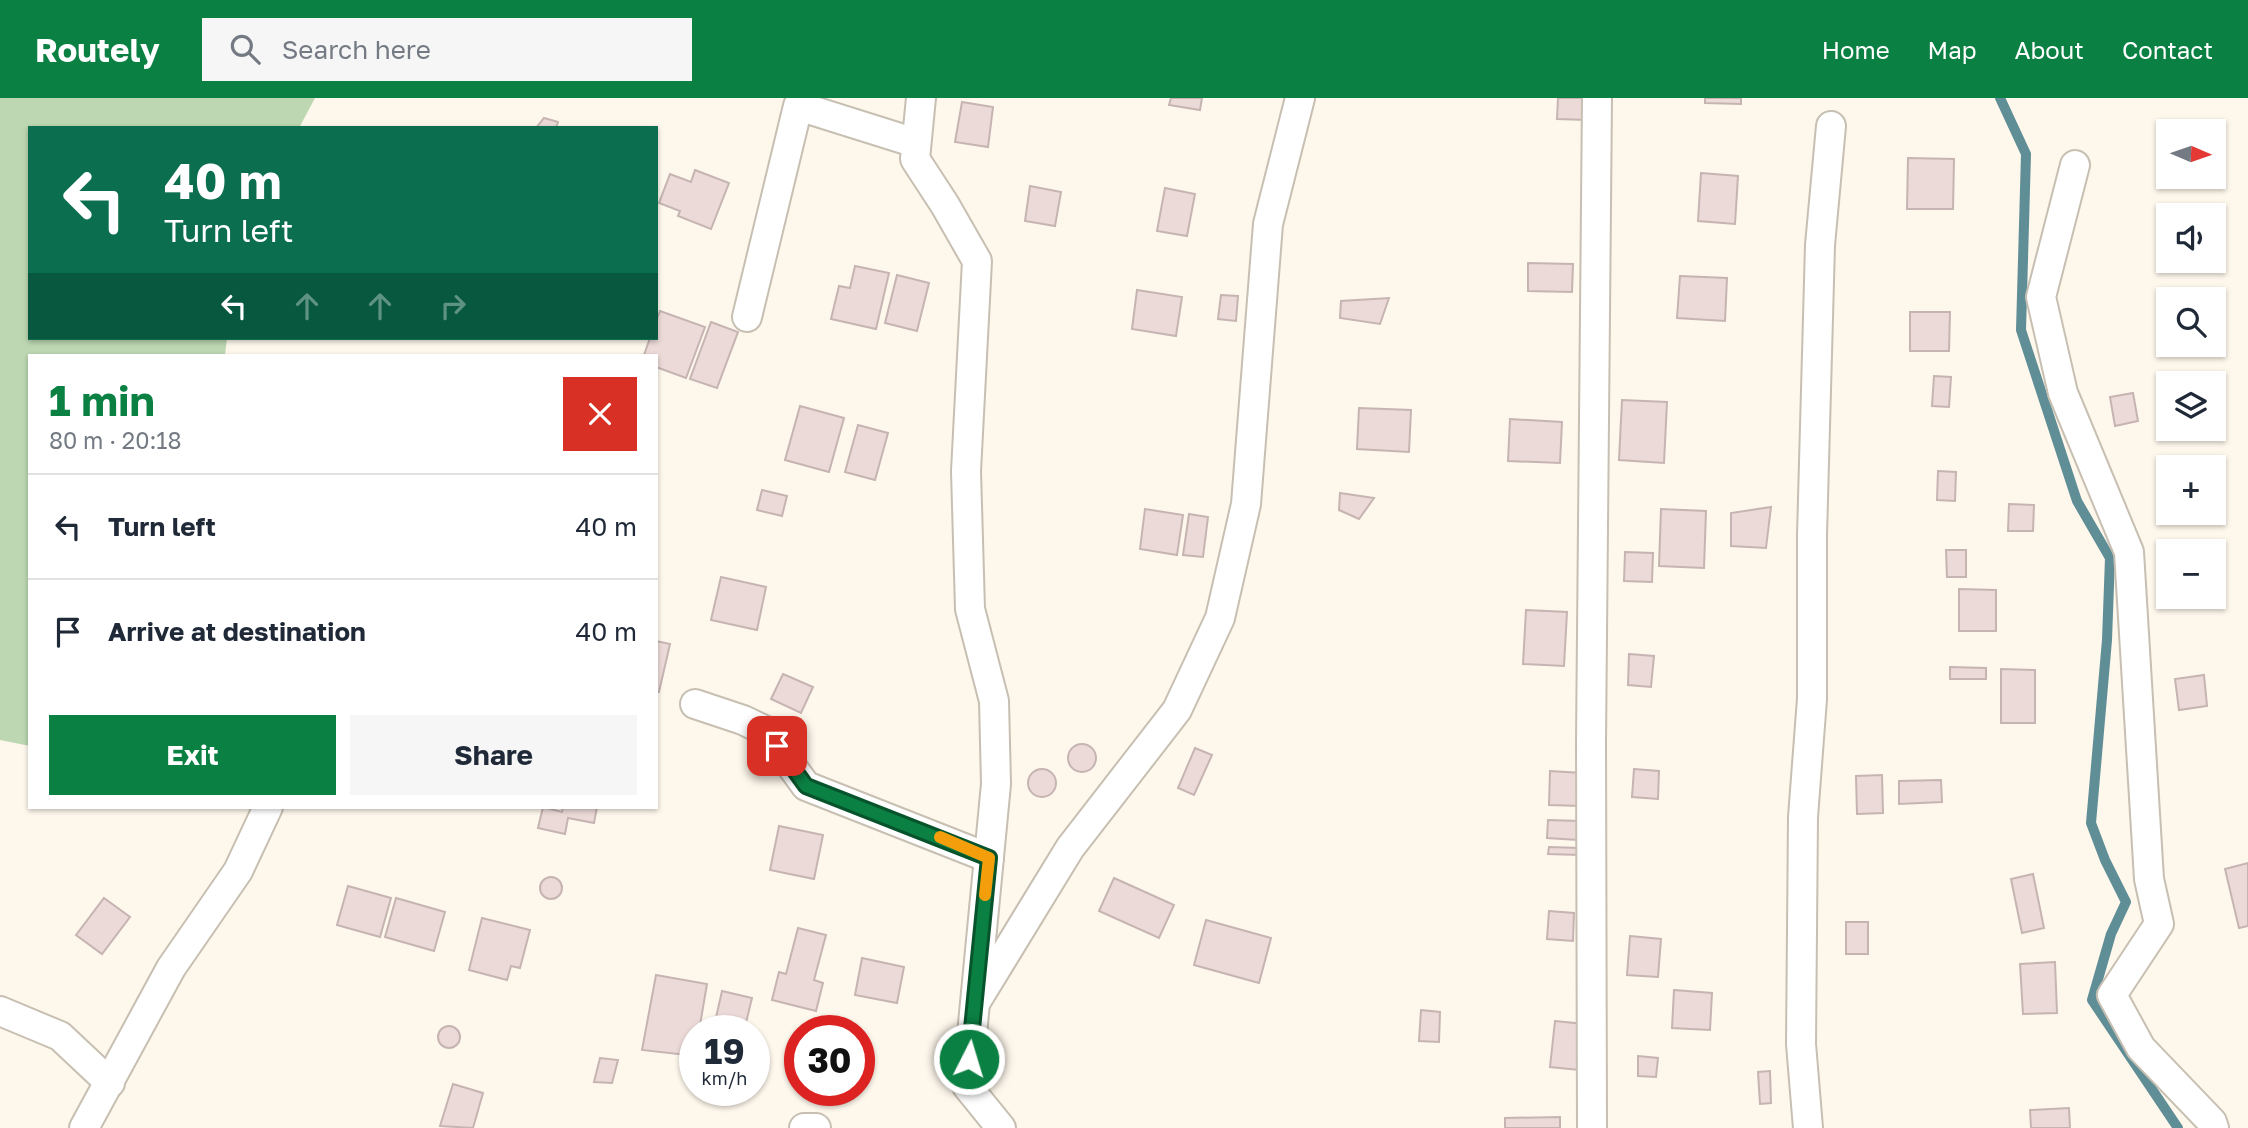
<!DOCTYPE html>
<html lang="en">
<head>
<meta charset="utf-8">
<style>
	body { margin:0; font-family:"Golos Text",sans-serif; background:#f6f6f7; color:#1f2937; height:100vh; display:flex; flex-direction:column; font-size:26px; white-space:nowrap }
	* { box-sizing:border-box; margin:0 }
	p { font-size:23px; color:#747a83 }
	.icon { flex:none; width:38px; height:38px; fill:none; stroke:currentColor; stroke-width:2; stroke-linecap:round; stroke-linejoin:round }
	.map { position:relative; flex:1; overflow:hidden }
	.drawer { position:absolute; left:28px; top:256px; width:630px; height:455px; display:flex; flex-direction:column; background:#fff; border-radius:0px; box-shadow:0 2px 5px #0004 }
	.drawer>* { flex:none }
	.guide { position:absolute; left:28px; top:28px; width:630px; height:214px; border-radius:0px; box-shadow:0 2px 5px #0004; background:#0b6e4f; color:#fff; overflow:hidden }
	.needle { width:46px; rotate:92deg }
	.tools { position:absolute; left:2156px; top:21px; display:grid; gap:14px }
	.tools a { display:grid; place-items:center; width:70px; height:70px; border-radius:0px; background:#fff; box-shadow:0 2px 5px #0004; font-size:35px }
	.speed { position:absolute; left:679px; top:917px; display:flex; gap:14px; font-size:35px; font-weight:700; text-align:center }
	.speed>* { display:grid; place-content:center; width:91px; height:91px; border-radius:50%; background:#fff; box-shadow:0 2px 5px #0004; line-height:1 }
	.speed small { font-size:18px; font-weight:400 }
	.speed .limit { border:10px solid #d22; background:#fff; color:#111 }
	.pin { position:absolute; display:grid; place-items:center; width:60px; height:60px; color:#fff; margin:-30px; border-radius:14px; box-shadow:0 4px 10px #0006 }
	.me { position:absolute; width:77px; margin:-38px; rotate:5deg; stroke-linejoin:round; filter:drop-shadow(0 0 5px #0008) }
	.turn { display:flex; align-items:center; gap:24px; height:147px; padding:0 21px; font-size:32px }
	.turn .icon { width:91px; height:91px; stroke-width:2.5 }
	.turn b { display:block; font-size:49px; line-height:60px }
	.lanes { display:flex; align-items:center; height:66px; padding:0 21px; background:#0003; justify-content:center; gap:35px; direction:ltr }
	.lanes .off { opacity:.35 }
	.round { display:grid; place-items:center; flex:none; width:74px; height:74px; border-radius:0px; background:#f6f6f7 }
	.overview { display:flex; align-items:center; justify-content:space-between; height:119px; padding:0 21px }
	h1 { font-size:42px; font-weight:700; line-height:52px; color:#0b8043 }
	.cta { display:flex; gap:14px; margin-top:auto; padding:14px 21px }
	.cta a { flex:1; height:80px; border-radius:0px; background:#0b8043; color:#fff; font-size:28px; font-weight:700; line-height:80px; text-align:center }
	.cta a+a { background:#f6f6f7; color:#1f2937 }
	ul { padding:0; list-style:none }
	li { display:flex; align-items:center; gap:21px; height:105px; padding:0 21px; border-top:2px solid #e0e1e3 }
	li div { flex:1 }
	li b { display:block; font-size:26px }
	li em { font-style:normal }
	header { display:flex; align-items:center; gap:42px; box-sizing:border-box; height:98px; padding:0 35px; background:#0b8043; color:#fff }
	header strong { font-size:33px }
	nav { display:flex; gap:38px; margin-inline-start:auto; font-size:24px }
	.search { width:490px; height:63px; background:#f6f6f7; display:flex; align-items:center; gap:18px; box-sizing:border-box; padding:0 24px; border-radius:0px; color:#747a83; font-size:26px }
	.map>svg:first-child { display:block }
	.green { fill:#bcd7b1 }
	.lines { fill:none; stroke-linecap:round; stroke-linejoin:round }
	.stream { stroke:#608e97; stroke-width:10 }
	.building { fill:#ecdad8; stroke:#c6b4b3; stroke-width:2 }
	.street-casing { stroke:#c7bfb1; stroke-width:32 }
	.street { stroke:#fff; stroke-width:28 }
	.route-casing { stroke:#07532c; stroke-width:18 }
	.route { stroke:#0b8043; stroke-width:12 }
	.slow { stroke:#f59e0b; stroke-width:12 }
</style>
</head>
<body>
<header>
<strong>Routely</strong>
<div class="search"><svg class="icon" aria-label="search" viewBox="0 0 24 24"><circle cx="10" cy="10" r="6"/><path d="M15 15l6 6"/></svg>Search here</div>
<nav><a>Home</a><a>Map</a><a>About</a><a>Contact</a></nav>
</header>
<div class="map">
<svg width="2248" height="1030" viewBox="0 0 2248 1030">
	<rect width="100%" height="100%" fill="#fef7ec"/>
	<path class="green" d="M 0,0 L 315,0 L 299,30 L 30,30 L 30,240 L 227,240 L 225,257 L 30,257 L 30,648 L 0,642 Z"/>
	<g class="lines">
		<path class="stream" d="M 2000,0 L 2026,56 L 2021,232 L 2077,403 L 2110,460 L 2107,542 L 2091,725 L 2105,762 L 2126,804 L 2111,836 L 2092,902 L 2178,1030"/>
	</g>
	<g class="building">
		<path d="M 1171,0 L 1202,0 L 1200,12 L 1169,7 Z"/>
		<path d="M 1558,0 L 1587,0 L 1586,22 L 1557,21 Z"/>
		<path d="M 1705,0 L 1741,0 L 1741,6 L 1705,5 Z"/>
		<path d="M 962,4 L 993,9 L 988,49 L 955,44 Z"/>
		<path d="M 544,20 L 558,24 L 556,30 L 536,30 Z"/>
		<path d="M 1908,60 L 1954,61 L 1953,111 L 1907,111 Z"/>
		<path d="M 695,72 L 729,85 L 711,131 L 678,118 L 680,113 L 659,105 L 670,76 L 691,84 Z"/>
		<path d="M 1701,75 L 1738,78 L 1735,126 L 1698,123 Z"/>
		<path d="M 1030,88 L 1061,94 L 1055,128 L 1025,123 Z"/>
		<path d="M 1165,90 L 1195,96 L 1187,138 L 1157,133 Z"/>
		<path d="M 1528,165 L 1573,166 L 1572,194 L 1528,193 Z"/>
		<path d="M 855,168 L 889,175 L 876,231 L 831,221 L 839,188 L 850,190 Z"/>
		<path d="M 897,177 L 929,185 L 917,233 L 885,225 Z"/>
		<path d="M 1680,178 L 1727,180 L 1725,223 L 1677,220 Z"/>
		<path d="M 1137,192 L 1182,199 L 1176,238 L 1132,231 Z"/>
		<path d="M 1221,197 L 1238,198 L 1236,223 L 1218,221 Z"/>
		<path d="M 1389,200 L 1380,226 L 1340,220 L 1341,203 Z"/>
		<path d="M 660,213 L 705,229 L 686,280 L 656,269 L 656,257 L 644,257 L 650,240 L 656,240 L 656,223 Z"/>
		<path d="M 1910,214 L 1950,214 L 1949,253 L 1910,253 Z"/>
		<path d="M 711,224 L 738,234 L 717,290 L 690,281 Z"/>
		<path d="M 1934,278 L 1951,279 L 1949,309 L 1932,308 Z"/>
		<path d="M 2133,295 L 2138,323 L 2115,328 L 2110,299 Z"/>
		<path d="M 1622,302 L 1667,304 L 1664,365 L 1619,362 Z"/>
		<path d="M 800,308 L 844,320 L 829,374 L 785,362 Z"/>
		<path d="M 1359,310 L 1411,312 L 1409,354 L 1357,351 Z"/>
		<path d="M 1510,321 L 1562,324 L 1560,365 L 1508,363 Z"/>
		<path d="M 858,327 L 888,335 L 875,382 L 845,374 Z"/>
		<path d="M 1938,373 L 1956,374 L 1955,403 L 1937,402 Z"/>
		<path d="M 762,392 L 787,398 L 782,418 L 757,412 Z"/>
		<path d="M 1340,395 L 1374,400 L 1359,421 L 1339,412 Z"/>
		<path d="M 2009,406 L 2034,407 L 2033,433 L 2008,433 Z"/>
		<path d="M 1771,409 L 1766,450 L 1731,448 L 1731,415 Z"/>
		<path d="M 1145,411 L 1183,417 L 1177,457 L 1140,451 Z"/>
		<path d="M 1661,411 L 1706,413 L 1704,470 L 1659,468 Z"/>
		<path d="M 1189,416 L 1208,419 L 1203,459 L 1183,457 Z"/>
		<path d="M 1946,452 L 1966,452 L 1966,479 L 1947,479 Z"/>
		<path d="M 1625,454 L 1653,455 L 1652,484 L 1624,483 Z"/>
		<path d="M 721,479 L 766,489 L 757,532 L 711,522 Z"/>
		<path d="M 1959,491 L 1996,492 L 1996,533 L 1959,533 Z"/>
		<path d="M 1526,512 L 1567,514 L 1564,568 L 1523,566 Z"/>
		<path d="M 656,543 L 670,546 L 659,594 L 656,593 Z"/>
		<path d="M 1629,556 L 1654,558 L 1651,589 L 1628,587 Z"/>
		<path d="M 1950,569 L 1986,570 L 1986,581 L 1950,581 Z"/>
		<path d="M 2001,571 L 2035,572 L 2035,625 L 2001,625 Z"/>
		<path d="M 783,576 L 813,589 L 801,615 L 771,601 Z"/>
		<path d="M 2204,577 L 2207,608 L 2179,612 L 2175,581 Z"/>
		<circle cx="1082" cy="660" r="14"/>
		<path d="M 1195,650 L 1212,657 L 1194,697 L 1178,690 Z"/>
		<path d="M 1634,671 L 1659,673 L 1658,701 L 1632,699 Z"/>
		<circle cx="1042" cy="685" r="14"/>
		<path d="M 1550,673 L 1582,675 L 1581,708 L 1549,707 Z"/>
		<path d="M 1882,677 L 1883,715 L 1857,716 L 1856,678 Z"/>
		<path d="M 1941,682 L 1942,704 L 1899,706 L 1899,683 Z"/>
		<path d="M 543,709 L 562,714 L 563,709 L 597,709 L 594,725 L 568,720 L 565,736 L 538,730 Z"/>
		<path d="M 1548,722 L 1579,723 L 1578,742 L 1547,740 Z"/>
		<path d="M 779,728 L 823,737 L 814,781 L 770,772 Z"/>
		<path d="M 1549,749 L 1579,750 L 1579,757 L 1548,756 Z"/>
		<path d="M 2248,765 L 2248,828 L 2239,830 L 2225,771 Z"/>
		<path d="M 2033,776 L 2044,830 L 2022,835 L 2011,781 Z"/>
		<circle cx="551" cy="790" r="11"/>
		<path d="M 1114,780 L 1174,807 L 1159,840 L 1099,813 Z"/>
		<path d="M 348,788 L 391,800 L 380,839 L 337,827 Z"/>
		<path d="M 104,800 L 130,819 L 102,856 L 76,837 Z"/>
		<path d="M 396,800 L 445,814 L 434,853 L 385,839 Z"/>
		<path d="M 1549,813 L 1574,815 L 1573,843 L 1547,841 Z"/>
		<path d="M 482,820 L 530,832 L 520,870 L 511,868 L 507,882 L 469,872 Z"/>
		<path d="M 1206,822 L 1271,840 L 1259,885 L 1194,867 Z"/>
		<rect x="1846" y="824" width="22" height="32"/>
		<path d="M 798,830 L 826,837 L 814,882 L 823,885 L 816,913 L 772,902 L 779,874 L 786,876 Z"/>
		<path d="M 1630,838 L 1661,841 L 1658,879 L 1627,877 Z"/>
		<path d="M 862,860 L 904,869 L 897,905 L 855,897 Z"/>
		<path d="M 2055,864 L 2057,915 L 2023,916 L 2020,866 Z"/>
		<path d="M 656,877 L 707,886 L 699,933 L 695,933 L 695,958 L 642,952 Z"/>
		<path d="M 1674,892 L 1712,895 L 1710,932 L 1672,930 Z"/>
		<path d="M 722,893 L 752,900 L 744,933 L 713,933 Z"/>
		<path d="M 1421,912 L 1440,914 L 1439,944 L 1419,943 Z"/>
		<path d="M 1555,923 L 1584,926 L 1579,972 L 1550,969 Z"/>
		<circle cx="449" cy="939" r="11"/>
		<path d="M 1638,958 L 1658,960 L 1656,979 L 1638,978 Z"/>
		<path d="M 600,960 L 618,962 L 612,985 L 594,984 Z"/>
		<path d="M 1770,973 L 1771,1005 L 1760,1006 L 1758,974 Z"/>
		<path d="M 453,986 L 483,995 L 473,1030 L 440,1028 Z"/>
		<path d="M 2069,1010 L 2070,1030 L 2031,1030 L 2030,1012 Z"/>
		<path d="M 1560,1019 L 1560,1030 L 1505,1030 L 1505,1020 Z"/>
	</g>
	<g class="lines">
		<defs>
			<g id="street">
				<path d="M 921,0 L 915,61 L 945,107 L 977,163 L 966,373 L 970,511 L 994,603 L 996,686 L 967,988 L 1001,1030"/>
				<path d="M 2075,67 L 2041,199 L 2063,295 L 2129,454 L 2149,781 L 2159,826 L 2112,897 L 2141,950 L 2212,1024 L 2214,1030"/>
				<path d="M 747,219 L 798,8 L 916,45"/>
				<path d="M 695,606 L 743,622 L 766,633 L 806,688 L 989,760"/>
				<path d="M 977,902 L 1070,750 L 1177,612 L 1220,520 L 1246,406 L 1268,126 L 1300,0"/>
				<path d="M 0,913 L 60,938 L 110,985"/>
				<path d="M 84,1030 L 171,870 L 238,773 L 268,709"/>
				<path d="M 804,1030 L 816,1030"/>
				<path d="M 1592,1030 L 1591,643 L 1597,0"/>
				<path d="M 1808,1030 L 1801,946 L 1803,719 L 1812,601 L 1812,437 L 1820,147 L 1831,28"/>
			</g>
		</defs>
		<use href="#street" class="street-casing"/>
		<use href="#street" class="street"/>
	</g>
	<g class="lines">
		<defs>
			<path id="route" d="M 777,648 L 806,688 L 989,760 L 969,961"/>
		</defs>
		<use href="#route" class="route-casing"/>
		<use href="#route" class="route"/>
		<path class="slow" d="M 940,739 L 989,760 L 985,797"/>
	</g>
</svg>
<div class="tools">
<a><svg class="needle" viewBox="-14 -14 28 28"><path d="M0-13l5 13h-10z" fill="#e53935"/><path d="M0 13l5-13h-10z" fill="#747a83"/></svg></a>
<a><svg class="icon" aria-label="sound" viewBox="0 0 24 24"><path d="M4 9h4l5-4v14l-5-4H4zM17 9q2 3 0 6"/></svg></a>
<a><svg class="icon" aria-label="search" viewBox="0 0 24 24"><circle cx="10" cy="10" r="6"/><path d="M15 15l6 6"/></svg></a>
<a><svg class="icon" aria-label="layers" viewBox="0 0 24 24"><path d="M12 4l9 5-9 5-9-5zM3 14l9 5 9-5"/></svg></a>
<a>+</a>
<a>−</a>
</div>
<div class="speed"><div>19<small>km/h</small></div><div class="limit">30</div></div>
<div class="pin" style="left:777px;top:648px;background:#d93025"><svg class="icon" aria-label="arrive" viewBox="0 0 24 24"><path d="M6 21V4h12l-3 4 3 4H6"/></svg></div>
<svg class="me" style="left:969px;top:961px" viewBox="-20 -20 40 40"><circle r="17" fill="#0b8043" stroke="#fff" stroke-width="3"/><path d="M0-11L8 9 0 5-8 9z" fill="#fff"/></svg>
<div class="guide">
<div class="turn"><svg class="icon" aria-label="left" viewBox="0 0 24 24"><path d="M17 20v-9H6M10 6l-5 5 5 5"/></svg><div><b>40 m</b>Turn left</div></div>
<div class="lanes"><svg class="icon" aria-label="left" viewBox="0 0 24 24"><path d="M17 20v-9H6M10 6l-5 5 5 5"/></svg><svg class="icon off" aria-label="ahead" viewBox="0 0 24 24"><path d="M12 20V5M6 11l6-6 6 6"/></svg><svg class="icon off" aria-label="ahead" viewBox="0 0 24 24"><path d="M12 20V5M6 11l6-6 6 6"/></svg><svg class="icon off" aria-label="right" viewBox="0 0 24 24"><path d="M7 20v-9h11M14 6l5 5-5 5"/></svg></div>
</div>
<section class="drawer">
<div class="overview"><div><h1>1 min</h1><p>80 m · 20:18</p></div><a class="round" style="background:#d93025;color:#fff"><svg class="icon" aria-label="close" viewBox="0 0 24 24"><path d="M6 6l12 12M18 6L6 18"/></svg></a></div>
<ul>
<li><svg class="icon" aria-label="left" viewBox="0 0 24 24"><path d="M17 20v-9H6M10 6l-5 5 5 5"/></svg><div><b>Turn left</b></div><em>40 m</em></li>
<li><svg class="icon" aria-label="arrive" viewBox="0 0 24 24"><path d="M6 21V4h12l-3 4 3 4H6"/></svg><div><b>Arrive at destination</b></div><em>40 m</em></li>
</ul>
<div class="cta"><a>Exit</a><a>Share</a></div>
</section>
</div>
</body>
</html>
